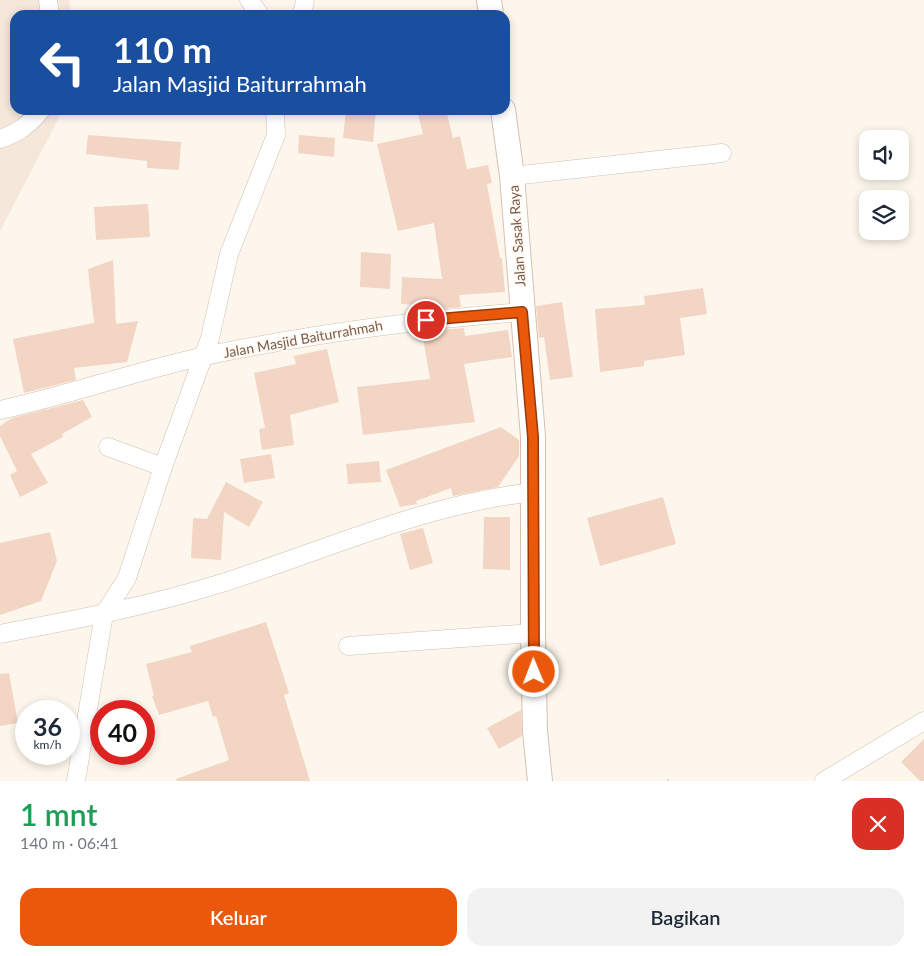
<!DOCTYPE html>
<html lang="id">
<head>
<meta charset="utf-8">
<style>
	body { margin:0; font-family:Lato,sans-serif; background:#f2f2f3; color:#1f2937; height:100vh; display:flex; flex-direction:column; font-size:19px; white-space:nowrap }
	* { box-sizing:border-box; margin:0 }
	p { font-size:16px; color:#747a83 }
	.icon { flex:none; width:28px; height:28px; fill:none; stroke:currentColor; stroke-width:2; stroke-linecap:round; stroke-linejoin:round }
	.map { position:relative; height:781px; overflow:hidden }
	.side { display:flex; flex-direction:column; background:#fff; flex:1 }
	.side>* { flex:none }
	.hud { position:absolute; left:10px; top:10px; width:500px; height:105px; border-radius:15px; box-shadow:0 2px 8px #0003; background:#1a4fa0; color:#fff; overflow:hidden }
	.controls { position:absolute; left:859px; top:130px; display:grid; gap:10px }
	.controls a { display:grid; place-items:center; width:50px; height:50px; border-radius:10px; background:#fff; box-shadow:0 2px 8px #0003; font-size:25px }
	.speed { position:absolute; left:15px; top:700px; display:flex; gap:10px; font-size:25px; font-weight:700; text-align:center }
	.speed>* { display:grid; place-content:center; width:65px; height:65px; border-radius:50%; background:#fff; box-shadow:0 2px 8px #0003; line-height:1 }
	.speed small { font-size:12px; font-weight:400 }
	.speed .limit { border:8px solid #d22; background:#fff; color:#111 }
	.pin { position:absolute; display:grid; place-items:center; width:42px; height:42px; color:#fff; margin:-21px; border:2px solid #fff; border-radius:50%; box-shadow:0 1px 5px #0007 }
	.me { position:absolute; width:55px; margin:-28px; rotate:359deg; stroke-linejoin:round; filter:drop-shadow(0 0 4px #0008) }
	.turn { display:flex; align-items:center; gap:18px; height:105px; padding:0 20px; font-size:22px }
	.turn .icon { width:65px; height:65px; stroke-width:2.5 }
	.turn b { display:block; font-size:35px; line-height:42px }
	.round { display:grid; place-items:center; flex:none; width:52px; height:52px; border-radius:15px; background:#f2f2f3 }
	.overview { display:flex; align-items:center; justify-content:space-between; height:85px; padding:0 20px }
	h1 { font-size:30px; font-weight:600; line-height:38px; color:#1e9e55 }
	.primary-button { display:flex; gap:10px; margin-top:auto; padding:10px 20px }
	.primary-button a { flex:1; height:58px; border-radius:15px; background:#ea580c; color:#fff; font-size:20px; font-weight:600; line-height:58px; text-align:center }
	.primary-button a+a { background:#f2f2f3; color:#1f2937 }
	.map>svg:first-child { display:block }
	.residential { fill:#f5e8da }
	.building { fill:#f3d5c3 }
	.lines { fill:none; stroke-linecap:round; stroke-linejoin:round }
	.street-casing { stroke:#d1beb0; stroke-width:19 }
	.secondary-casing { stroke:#d6c0b0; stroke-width:26 }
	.path { stroke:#d9b8a5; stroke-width:3; stroke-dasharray:1 4; stroke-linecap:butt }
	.street { stroke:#fff; stroke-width:18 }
	.secondary { stroke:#fff; stroke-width:24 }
	.route-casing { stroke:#983908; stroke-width:12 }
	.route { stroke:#ea580c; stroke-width:9 }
	.labels { text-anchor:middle; stroke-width:4; stroke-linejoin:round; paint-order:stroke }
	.street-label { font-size:14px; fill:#7a5c4d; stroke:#fffaf3 }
</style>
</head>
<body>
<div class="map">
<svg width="924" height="781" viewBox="0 0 924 781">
	<rect width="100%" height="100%" fill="#fdf6ec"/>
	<path class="residential" d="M 0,0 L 69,0 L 71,15 L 15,15 L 15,110 L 63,110 L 0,231 Z"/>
	<g class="building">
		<path d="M 346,110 L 376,110 L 373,142 L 343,138 Z"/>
		<path d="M 417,110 L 446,110 L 453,138 L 460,136 L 467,169 L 488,165 L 492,183 L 487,184 L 500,258 L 502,258 L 505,292 L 459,295 L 461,307 L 421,311 L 420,305 L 401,304 L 402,277 L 442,279 L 434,223 L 398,231 L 377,144 L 423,134 Z"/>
		<path d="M 88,135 L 181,142 L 179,170 L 147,168 L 147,161 L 86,154 Z"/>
		<path d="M 299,135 L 335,138 L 334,157 L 298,153 Z"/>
		<path d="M 148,204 L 150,237 L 96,240 L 94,207 Z"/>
		<path d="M 361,252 L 391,254 L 390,289 L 360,287 Z"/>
		<path d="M 113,260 L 116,324 L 138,321 L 127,362 L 74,368 L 76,380 L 24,393 L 13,339 L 94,323 L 88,269 Z"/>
		<path d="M 703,288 L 707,314 L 680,318 L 685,355 L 644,361 L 644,366 L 600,372 L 595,309 L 645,305 L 644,296 Z"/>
		<path d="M 562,302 L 573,377 L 550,380 L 544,337 L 539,338 L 536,306 Z"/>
		<path d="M 464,328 L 465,336 L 508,330 L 512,357 L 464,364 L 475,422 L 363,435 L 357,387 L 430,379 L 422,332 Z"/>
		<path d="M 327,349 L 339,402 L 290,415 L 294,445 L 262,450 L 259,429 L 265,428 L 254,373 L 296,364 L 294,356 Z"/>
		<path d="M 83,400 L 92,417 L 62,434 L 63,437 L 31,454 L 48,483 L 20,497 L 10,475 L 17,471 L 0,436 L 0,426 L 12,418 Z"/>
		<path d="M 501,427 L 519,440 L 519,456 L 498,487 L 453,496 L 451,488 L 416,501 L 417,504 L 400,507 L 386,470 Z"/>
		<path d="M 271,454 L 275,478 L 244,483 L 240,459 Z"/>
		<path d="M 379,461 L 381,482 L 348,484 L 346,464 Z"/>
		<path d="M 226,482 L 263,502 L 249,527 L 224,512 L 221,560 L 191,558 L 193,518 L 207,519 Z"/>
		<path d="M 663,497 L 676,544 L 600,566 L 587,518 Z"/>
		<path d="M 484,517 L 510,517 L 510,570 L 483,569 Z"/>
		<path d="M 423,528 L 433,563 L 410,570 L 400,534 Z"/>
		<path d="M 50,532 L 57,561 L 41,601 L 0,615 L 0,543 Z"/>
		<path d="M 266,622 L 289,693 L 284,695 L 310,781 L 177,781 L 176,779 L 229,760 L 216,716 L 213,717 L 208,701 L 159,715 L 152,696 L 154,696 L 146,664 L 192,652 L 190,646 Z"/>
		<path d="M 9,673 L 18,723 L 0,726 L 0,674 Z"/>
		<path d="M 521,710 L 522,736 L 499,749 L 487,728 Z"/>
		<path d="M 924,739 L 924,781 L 920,781 L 901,762 Z"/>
	</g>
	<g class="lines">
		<defs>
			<g id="street">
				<path d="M 48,0 L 50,15"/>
				<path d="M 249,0 L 260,15"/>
				<path d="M 302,15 L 305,0"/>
				<path d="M 0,139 C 18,133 29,125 41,110"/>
				<path d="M 512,176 L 722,153"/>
				<path d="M 0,410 C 69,395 136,371 205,356 C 310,334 415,320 522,312"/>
				<path d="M 108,447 L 163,467"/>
				<path d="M 0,634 C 74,620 149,606 222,583 C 326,550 425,504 534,492"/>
				<path d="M 348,646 L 533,633"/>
				<path d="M 76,781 L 104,614 L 127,578 L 163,467 L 210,338 L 229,254 L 276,135 L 275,110"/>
				<path d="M 824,781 L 924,721"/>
			</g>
			<g id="secondary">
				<path d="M 489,0 L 491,15"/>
				<path d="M 503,110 L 512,176 L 533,437 L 533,633 L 535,731 L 540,781"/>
			</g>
		</defs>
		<use href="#street" class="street-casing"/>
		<use href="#secondary" class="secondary-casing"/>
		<path class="path" d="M 668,781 L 671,779"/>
		<use href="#street" class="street"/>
		<use href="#secondary" class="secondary"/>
	</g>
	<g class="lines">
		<defs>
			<path id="route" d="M 426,320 L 522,312 L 533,437 L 534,672"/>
		</defs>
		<use href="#route" class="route-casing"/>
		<use href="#route" class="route"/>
	</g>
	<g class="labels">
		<g class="street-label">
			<text transform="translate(517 236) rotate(-94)" y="5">Jalan Sasak Raya</text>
			<text transform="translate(303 339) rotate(-10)" y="5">Jalan Masjid Baiturrahmah</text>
		</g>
	</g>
</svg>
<div class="controls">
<a><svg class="icon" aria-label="sound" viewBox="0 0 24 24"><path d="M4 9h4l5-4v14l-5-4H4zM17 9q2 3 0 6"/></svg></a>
<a><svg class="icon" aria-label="layers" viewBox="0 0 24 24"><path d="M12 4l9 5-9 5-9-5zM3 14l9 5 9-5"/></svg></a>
</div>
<div class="speed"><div>36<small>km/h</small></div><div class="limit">40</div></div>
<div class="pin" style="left:426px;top:320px;background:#d93025"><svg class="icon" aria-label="arrive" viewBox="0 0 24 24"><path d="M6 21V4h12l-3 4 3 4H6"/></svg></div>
<svg class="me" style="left:534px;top:672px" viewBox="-20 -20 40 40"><circle r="17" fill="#ea580c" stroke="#fff" stroke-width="3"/><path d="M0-11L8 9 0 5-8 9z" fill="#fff"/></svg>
<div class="hud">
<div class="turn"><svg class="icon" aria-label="left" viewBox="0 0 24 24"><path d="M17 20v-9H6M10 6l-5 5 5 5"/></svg><div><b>110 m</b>Jalan Masjid Baiturrahmah</div></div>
</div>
</div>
<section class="side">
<div class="overview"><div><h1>1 mnt</h1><p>140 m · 06:41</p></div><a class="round" style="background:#d93025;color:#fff"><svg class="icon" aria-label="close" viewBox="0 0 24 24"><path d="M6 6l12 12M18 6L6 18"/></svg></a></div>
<div class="primary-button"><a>Keluar</a><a>Bagikan</a></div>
</section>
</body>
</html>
